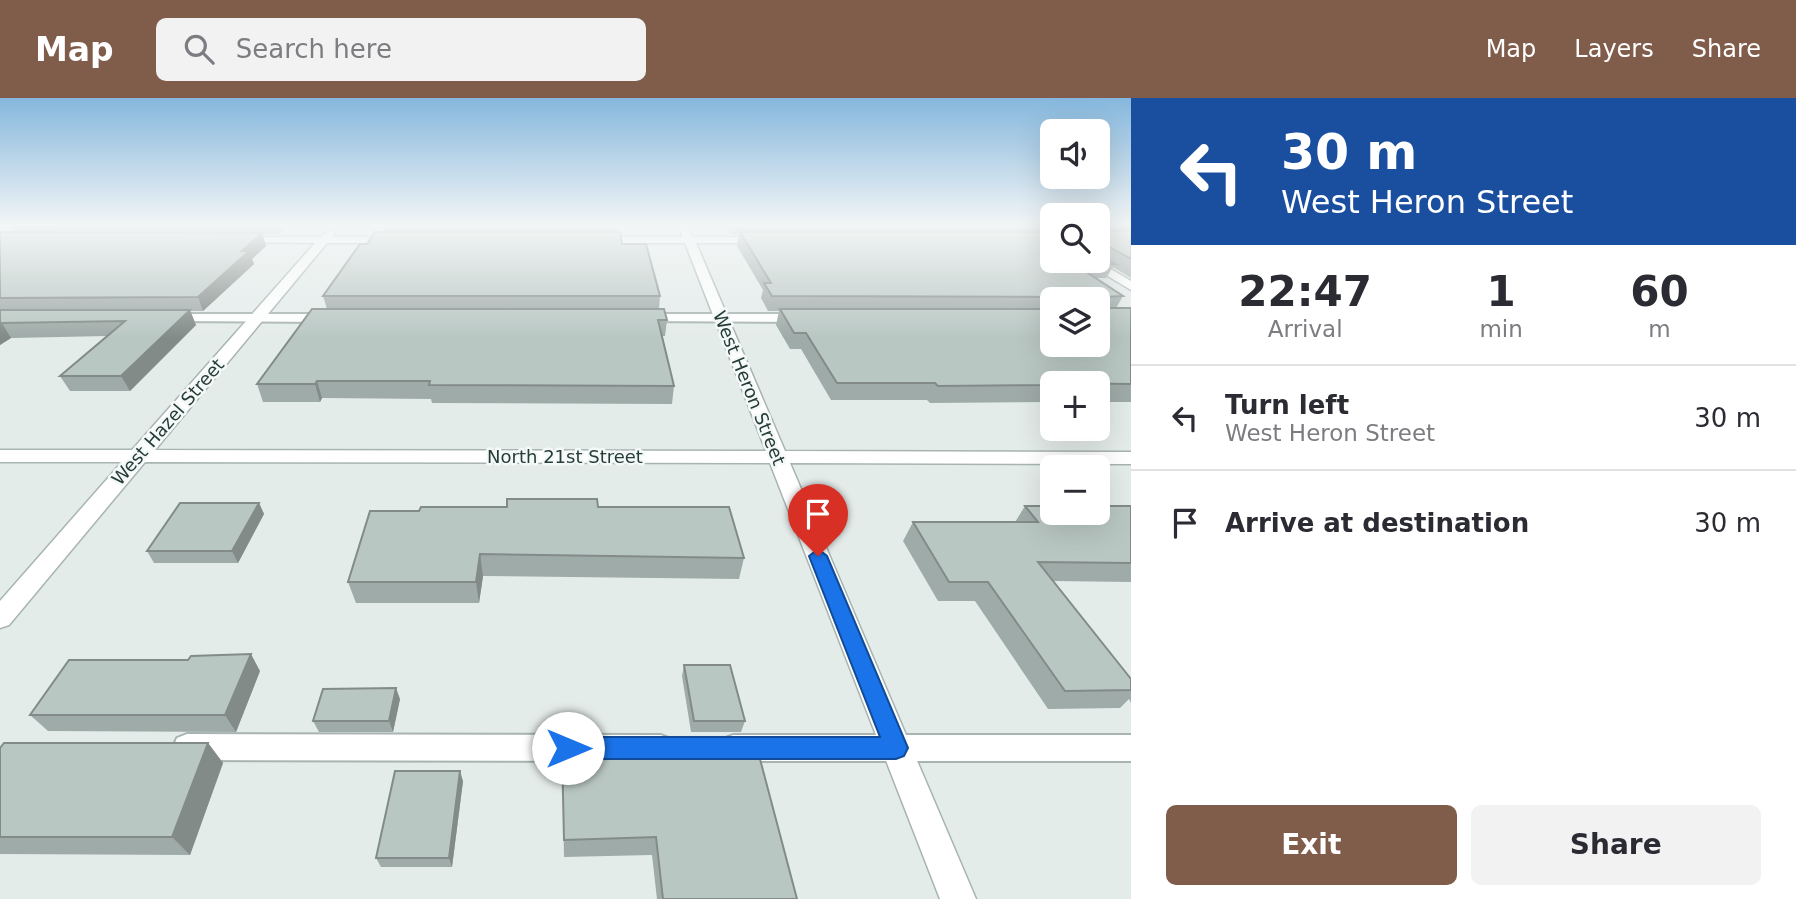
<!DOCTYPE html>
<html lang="en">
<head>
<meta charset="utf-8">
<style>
	body { margin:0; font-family:"DejaVu Sans",sans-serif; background:#f2f2f3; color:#2b2b33; height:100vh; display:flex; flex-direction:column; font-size:26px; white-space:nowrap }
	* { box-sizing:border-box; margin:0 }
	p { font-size:23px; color:#7c7c81 }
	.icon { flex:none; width:38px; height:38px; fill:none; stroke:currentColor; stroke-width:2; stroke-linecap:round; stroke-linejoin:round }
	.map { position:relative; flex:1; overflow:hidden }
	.drawer { display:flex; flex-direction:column; background:#fff; width:665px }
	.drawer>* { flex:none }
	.hud { background:#1a4fa0; color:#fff; overflow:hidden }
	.controls { position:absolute; left:1040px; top:21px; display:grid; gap:14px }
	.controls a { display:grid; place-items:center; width:70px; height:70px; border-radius:10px; background:#fff; box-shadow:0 7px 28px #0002; font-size:35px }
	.pin { position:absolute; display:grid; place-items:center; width:60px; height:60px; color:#fff; margin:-72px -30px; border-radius:50% 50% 50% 0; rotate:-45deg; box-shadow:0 0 7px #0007 }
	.pin .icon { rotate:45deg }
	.me { position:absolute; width:77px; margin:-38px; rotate:90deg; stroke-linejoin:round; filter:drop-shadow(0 0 5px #0008) }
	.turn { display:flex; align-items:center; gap:24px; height:147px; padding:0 35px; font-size:32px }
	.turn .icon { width:91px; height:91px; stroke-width:2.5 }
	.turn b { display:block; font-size:49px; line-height:60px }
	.eta { display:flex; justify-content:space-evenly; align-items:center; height:119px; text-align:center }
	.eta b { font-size:42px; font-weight:800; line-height:49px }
	.cta { display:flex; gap:14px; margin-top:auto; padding:14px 35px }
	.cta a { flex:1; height:80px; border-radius:10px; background:#805c4a; color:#fff; font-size:28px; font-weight:800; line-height:80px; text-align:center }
	.cta a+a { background:#f2f2f3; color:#2b2b33 }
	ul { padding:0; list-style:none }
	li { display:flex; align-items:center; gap:21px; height:105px; padding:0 35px; border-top:2px solid #e1e1e2 }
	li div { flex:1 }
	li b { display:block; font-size:26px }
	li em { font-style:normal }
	header { display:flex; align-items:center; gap:42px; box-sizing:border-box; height:98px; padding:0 35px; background:#805c4a; color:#fff }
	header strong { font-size:33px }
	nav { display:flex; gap:38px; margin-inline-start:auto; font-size:24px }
	.search { width:490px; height:63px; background:#f2f2f3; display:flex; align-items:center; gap:18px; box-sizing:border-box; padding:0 24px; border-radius:10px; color:#7c7c81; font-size:26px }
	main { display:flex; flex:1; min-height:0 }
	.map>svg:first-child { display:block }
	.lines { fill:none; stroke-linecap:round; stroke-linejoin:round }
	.service-casing { stroke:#a7b4b1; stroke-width:4 }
	.minor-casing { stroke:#a7b4b1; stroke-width:3 }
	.service { fill:#fff; fill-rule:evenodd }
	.minor { fill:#fff; fill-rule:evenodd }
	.wall { fill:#9faba8; fill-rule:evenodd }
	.shaded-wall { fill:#828b88 }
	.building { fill:#b9c7c3; stroke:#828b88; stroke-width:2 }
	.route { fill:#1a73e8; stroke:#114b97; stroke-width:2 }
	.labels { text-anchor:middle; stroke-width:5; stroke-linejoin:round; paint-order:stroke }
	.street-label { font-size:18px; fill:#253c39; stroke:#f4f9f7 }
</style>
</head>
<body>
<header>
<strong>Map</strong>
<div class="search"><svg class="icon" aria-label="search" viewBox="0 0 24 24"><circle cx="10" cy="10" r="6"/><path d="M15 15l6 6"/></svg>Search here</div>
<nav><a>Map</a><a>Layers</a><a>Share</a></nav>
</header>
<main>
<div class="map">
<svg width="1131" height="801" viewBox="0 0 1131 801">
	<rect width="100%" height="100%" fill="#e4ecea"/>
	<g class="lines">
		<defs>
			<g id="service">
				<path d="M 169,216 L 331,216 L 337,220 L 331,224 L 164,223 L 164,217 Z"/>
				<path d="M 642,216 L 804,216 L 810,220 L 804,224 L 637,223 L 636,220 Z"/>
				<path d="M 187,636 L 661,637 L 671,641 L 675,650 L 671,659 L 661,663 L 187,662 L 177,658 L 173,649 L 177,640 Z"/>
				<path d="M 733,637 L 1131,637 L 1131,663 L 733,663 L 723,659 L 719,650 L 723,641 Z"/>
			</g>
			<g id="minor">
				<path d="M 680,128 L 688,128 L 693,139 L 766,139 L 772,142 L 766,145 L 696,145 L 785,353 L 1131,354 L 1131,366 L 790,365 L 976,801 L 940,801 L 770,365 L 145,364 L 9,527 L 0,530 L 0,503 L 122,364 L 0,364 L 0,352 L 132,352 L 315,145 L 231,144 L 229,142 L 235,139 L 321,139 L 330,132 L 335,135 L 333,139 L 399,139 L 405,142 L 399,145 L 327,145 L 155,352 L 766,353 L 685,145 L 595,145 L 589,142 L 595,139 L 682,139 Z"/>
				<path d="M 1083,163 L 1097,163 L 1131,183 L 1131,192 Z"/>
			</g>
		</defs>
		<use href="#service" class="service-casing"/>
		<use href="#minor" class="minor-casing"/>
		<use href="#service" class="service"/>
		<use href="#minor" class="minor"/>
	</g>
	<g class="wall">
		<path d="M 286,128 L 278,136 L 262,136 L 266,148 L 252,161 L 254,166 L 203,213 L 190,213 L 196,227 L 130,293 L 70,293 L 60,278 L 107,238 L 11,240 L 0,247 L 0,134 L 15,134 L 12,129 Z"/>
		<path d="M 383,128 L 617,128 L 617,134 L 622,146 L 660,198 L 659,211 L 667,222 L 665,238 L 662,238 L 674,288 L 672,306 L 432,305 L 431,301 L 322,300 L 320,304 L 263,304 L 257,286 L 327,211 L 323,198 L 367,146 L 384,134 Z"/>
		<path d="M 726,128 L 1052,128 L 1052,163 L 1097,163 L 1097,128 L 1131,128 L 1131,180 L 1113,169 L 1106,180 L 1096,180 L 1123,198 L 1116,210 L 1131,210 L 1131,304 L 1097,304 L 1097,285 L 1052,285 L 1052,304 L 930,305 L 927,302 L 831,302 L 801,251 L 790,251 L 776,227 L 779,213 L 768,213 L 761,200 L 763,192 L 737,148 L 739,136 L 731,136 ZM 1052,201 L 1097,201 L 1052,247 Z"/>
		<path d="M 259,405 L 264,416 L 238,465 L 154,465 L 147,453 Z"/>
		<path d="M 1025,408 L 1131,408 L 1131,484 L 1053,483 L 1131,581 L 1131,605 L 1129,601 L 1120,610 L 1048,611 L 975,503 L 938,503 L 903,443 L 913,424 L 1015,424 Z"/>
		<path d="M 598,409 L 744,460 L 739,481 L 483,478 L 479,505 L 356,505 L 348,484 L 419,413 Z"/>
		<path d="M 684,567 L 745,623 L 741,634 L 691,634 L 682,578 Z"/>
		<path d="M 260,573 L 236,634 L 48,633 L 30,617 Z"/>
		<path d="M 400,601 L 393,634 L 319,634 L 313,623 Z"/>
		<path d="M 208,645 L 223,665 L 190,757 L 0,756 L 0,650 Z"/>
		<path d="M 562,652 L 797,801 L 657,801 L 652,757 L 564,759 Z"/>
		<path d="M 463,683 L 452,769 L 381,769 L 376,760 Z"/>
	</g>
	<g class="shaded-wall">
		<path d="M 276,128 L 286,128 L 278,136 Z"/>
		<path d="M 262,135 L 266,148 L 252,161 L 254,166 L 203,213 L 198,199 L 242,153 Z"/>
		<path d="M 190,212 L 196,227 L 130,293 L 121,278 Z"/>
		<path d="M 2,225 L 11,240 L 0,247 L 0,226 Z"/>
		<path d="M 317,283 L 322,300 L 320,304 L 315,286 Z"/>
		<path d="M 259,405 L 264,416 L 238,465 L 232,453 Z"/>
		<path d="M 480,456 L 483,478 L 479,505 L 476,484 Z"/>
		<path d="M 251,556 L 260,573 L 236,634 L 225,617 Z"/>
		<path d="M 396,590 L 400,601 L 393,634 L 389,623 Z"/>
		<path d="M 208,645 L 223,665 L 190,757 L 172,739 Z"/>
		<path d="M 460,673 L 463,683 L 452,769 L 449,760 Z"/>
	</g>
	<g class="building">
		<path d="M 13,128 L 276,128 L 12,129 Z"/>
		<path d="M 1097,128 L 1103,128 L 1104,134 L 1131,132 L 1131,161 L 1106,147 L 1097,147 Z"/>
		<path d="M 0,134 L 262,135 L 242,153 L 249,153 L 198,199 L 0,200 Z"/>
		<path d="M 375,134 L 620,134 L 622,146 L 646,146 L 660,198 L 323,198 L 360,146 L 367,146 Z"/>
		<path d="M 740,134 L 1052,134 L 1052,163 L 1097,163 L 1097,156 L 1115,166 L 1074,166 L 1123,198 L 1104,199 L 1104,210 L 1131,210 L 1131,286 L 1052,285 L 1052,287 L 938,288 L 935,285 L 837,285 L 806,235 L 794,235 L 780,211 L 1052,211 L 1052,247 L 1097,247 L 1097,201 L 1062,201 L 1062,199 L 772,198 L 764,185 L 771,185 Z"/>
		<path d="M 312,211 L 664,211 L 667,222 L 658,222 L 674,288 L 429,287 L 430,283 L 317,283 L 315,286 L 257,286 Z"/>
		<path d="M 0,212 L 190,212 L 121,278 L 60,278 L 125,223 L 2,225 L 0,226 Z"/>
		<path d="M 507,401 L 597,401 L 598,409 L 729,409 L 744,460 L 480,456 L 476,484 L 348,484 L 370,413 L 419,413 L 421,409 L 507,409 Z"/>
		<path d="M 180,405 L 259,405 L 232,453 L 147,453 Z"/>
		<path d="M 1025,408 L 1052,408 L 1052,415 L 1097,415 L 1097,408 L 1131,408 L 1131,465 L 1038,464 L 1131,581 L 1131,592 L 1065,593 L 988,484 L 949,484 L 913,424 L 1038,424 Z"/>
		<path d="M 251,556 L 225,617 L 30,617 L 69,562 L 188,562 L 191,558 Z"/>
		<path d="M 684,567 L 730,567 L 745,623 L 694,623 Z"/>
		<path d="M 396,590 L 389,623 L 313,623 L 323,591 Z"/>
		<path d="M 4,645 L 208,645 L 172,739 L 0,739 L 0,650 Z"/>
		<path d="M 756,646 L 797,801 L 663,801 L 656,739 L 564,742 L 562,652 Z"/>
		<path d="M 395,673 L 460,673 L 449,760 L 376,760 Z"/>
	</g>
	<linearGradient id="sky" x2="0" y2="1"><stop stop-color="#85b7dd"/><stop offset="0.53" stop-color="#f3f6f6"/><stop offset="1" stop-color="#f3f6f6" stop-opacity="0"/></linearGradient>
	<rect width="1131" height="240" fill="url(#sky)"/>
	<path class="route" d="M 818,451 L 827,458 L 908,650 L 904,658 L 896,661 L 568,661 L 560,658 L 556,650 L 560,642 L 568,639 L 880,639 L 809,458 Z"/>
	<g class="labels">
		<g class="street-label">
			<text transform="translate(749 290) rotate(68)" y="6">West Heron Street</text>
			<text transform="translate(168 324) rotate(-49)" y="6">West Hazel Street</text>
			<text x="565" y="365">North 21st Street</text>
		</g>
	</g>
</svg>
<div class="controls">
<a><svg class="icon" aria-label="sound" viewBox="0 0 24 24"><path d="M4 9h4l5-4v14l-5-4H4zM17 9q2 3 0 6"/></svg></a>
<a><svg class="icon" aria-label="search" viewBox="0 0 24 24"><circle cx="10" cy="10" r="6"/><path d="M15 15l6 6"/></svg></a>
<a><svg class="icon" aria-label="layers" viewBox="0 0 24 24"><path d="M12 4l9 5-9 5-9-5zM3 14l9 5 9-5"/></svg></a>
<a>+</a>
<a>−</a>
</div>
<div class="pin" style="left:818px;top:458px;background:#d93025"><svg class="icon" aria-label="arrive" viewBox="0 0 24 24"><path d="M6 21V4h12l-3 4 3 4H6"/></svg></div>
<svg class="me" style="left:568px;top:650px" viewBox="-20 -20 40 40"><circle r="19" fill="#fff"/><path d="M0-13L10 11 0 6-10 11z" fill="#1a73e8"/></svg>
</div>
<section class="drawer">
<div class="hud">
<div class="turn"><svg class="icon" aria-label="left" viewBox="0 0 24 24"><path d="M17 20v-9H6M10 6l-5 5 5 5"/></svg><div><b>30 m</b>West Heron Street</div></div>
</div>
<div class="eta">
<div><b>22:47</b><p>Arrival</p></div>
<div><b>1</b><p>min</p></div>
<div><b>60</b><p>m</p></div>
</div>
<ul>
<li><svg class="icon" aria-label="left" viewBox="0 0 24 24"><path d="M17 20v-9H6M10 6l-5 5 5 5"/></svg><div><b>Turn left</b><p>West Heron Street</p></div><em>30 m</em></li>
<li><svg class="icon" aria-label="arrive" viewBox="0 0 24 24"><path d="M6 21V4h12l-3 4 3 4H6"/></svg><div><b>Arrive at destination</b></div><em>30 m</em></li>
</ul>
<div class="cta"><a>Exit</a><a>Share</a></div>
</section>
</main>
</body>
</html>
